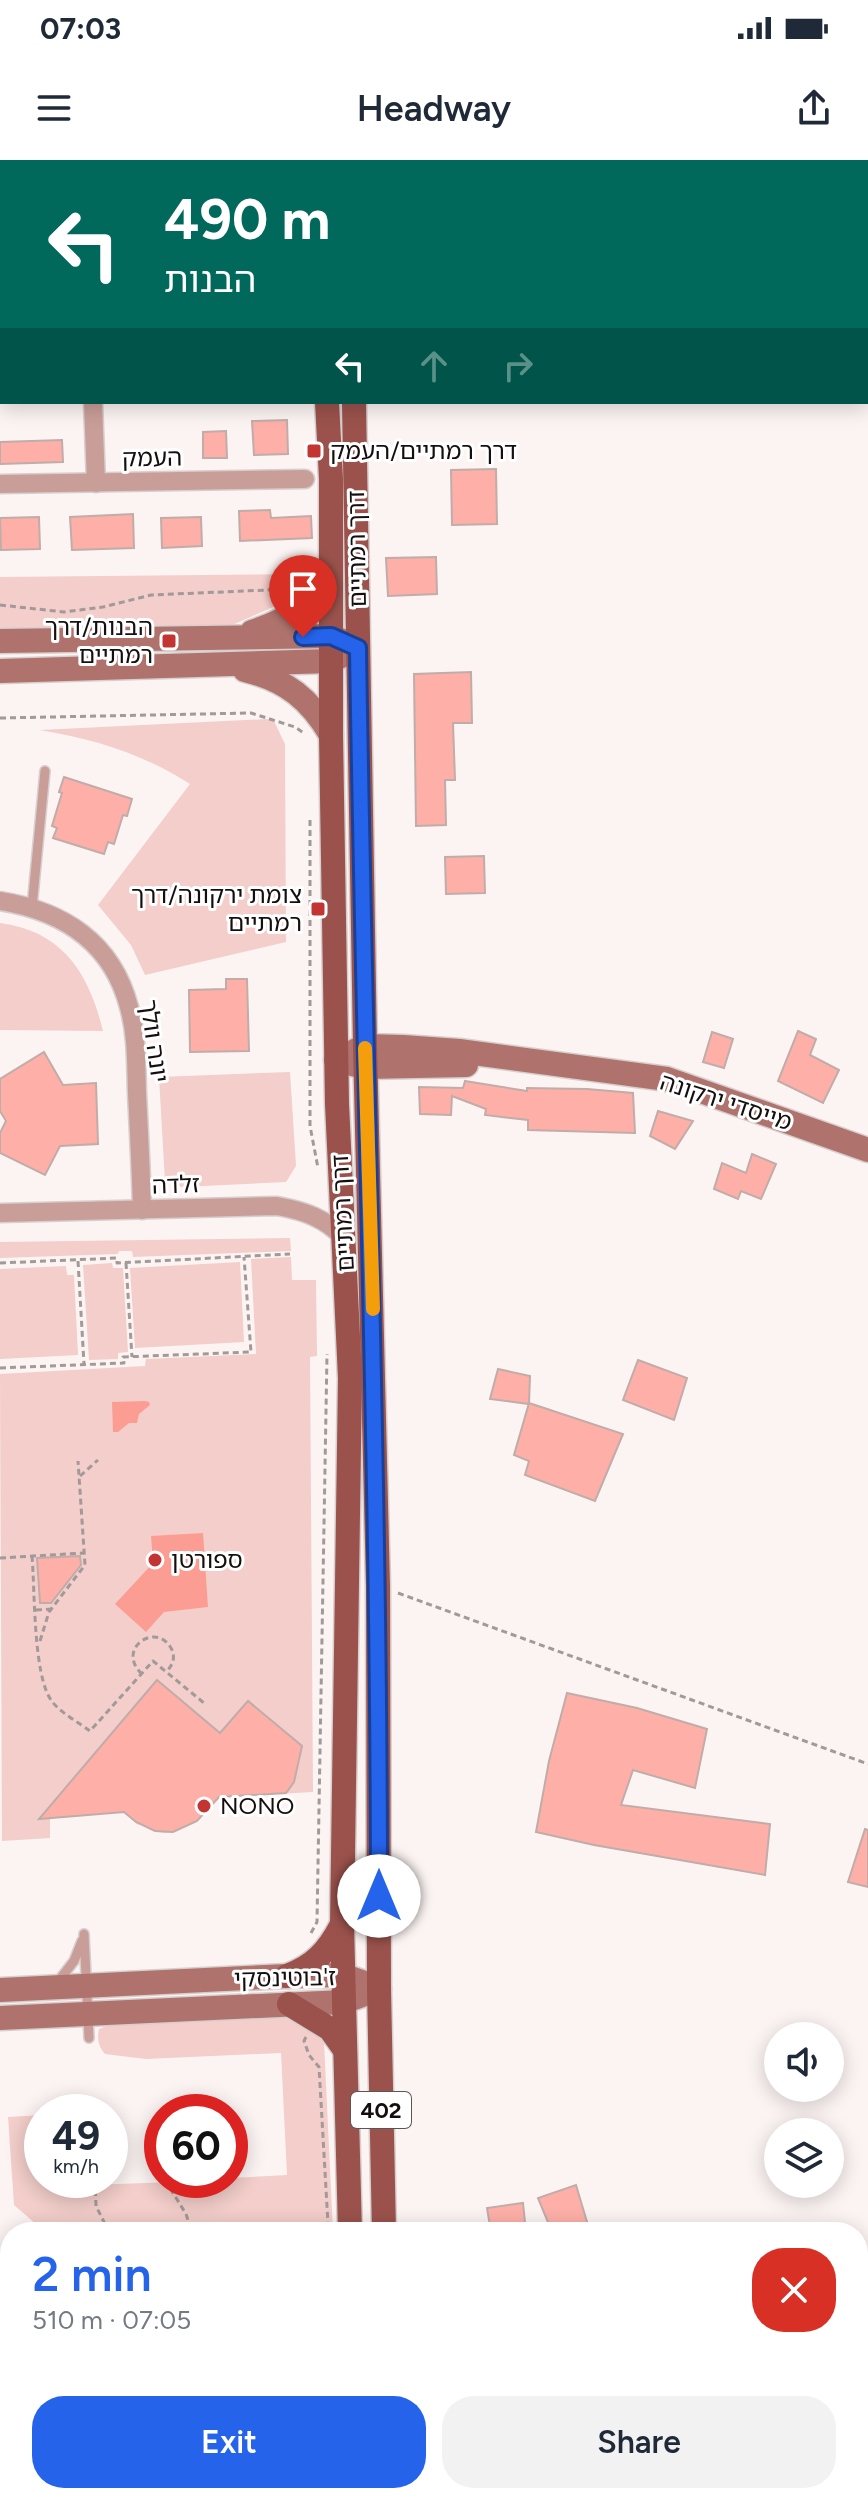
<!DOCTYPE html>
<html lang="en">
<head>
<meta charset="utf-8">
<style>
	body { margin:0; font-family:Figtree,"Noto Sans Hebrew",sans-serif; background:#f2f2f3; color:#1f2937; height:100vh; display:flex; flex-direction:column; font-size:30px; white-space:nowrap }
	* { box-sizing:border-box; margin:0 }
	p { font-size:26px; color:#747a83 }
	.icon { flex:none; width:44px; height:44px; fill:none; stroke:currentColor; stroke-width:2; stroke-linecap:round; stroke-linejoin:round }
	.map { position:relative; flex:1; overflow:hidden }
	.sheet { position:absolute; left:0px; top:2062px; width:868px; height:282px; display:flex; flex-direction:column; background:#fff; border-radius:32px 32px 0 0; box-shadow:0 4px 20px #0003 }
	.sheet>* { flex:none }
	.hud { position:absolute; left:0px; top:0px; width:868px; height:244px; box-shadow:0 4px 20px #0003; background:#00695c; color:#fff; overflow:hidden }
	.controls { position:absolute; left:764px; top:1862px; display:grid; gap:16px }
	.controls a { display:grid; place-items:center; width:80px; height:80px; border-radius:50%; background:#fff; box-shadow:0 4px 20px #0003; font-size:40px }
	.speed { position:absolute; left:24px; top:1934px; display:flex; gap:16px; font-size:40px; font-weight:700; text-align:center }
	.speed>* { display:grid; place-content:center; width:104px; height:104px; border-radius:50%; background:#fff; box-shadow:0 4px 20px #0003; line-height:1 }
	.speed small { font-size:20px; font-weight:400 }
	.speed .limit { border:12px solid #d22; background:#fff; color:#111 }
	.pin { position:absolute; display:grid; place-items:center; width:68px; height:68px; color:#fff; margin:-82px -34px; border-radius:50% 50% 50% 0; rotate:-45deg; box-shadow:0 0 8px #0007 }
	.pin .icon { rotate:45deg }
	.me { position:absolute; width:88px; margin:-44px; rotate:0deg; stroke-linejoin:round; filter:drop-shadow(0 0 6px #0008) }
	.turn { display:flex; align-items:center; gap:28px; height:168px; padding:0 32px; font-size:36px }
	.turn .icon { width:104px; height:104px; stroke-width:2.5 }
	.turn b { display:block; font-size:56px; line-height:68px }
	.lanes { display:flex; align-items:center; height:76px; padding:0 32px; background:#0003; justify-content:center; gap:40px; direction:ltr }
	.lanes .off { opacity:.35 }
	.round { display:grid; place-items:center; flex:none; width:84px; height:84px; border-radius:32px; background:#f2f2f3 }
	.summary { display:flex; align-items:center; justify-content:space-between; height:136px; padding:0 32px }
	h1 { font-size:48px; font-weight:600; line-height:60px; color:#2563eb }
	.button { display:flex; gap:16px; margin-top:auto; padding:16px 32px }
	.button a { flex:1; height:92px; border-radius:32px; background:#2563eb; color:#fff; font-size:32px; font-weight:600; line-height:92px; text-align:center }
	.button a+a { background:#f2f2f3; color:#1f2937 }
	.status { display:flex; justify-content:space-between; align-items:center; height:56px; padding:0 40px; background:#fff; direction:ltr }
	.status svg { height:22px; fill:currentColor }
	header { display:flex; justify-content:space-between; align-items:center; height:104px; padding:0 32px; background:#fff; font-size:36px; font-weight:600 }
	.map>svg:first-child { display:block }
	.green { fill:#f3ceca }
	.water { fill:#fc9d93 }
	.building { fill:#feb0a8; stroke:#c0aca9; stroke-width:2 }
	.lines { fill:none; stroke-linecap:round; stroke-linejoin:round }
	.lane-casing { stroke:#d7cfce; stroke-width:12 }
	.street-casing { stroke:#d7cfce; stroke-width:21 }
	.secondary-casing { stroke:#d7cfce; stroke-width:27 }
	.primary-casing { stroke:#d7cfce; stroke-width:27 }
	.path { stroke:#a19a99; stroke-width:3; stroke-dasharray:6 4; stroke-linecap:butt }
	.lane { stroke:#c99e99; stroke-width:9 }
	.street { stroke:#c99e99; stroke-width:18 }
	.secondary { stroke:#af726c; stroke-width:24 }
	.primary { stroke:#9b524c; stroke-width:24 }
	.route-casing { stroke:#184099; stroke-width:20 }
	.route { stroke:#2563eb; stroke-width:14 }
	.slow { stroke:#f59e0b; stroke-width:14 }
	.poi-dot { fill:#c33533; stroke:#fff; stroke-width:3 }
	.labels { text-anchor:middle; stroke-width:6; stroke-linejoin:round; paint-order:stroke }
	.shield { fill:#fff; stroke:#5b5656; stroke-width:2 }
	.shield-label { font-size:22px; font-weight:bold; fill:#150e0e }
	.poi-label { font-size:24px; fill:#150e0e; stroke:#fff; text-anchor:start }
	.street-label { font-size:24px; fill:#150e0e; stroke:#fff }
</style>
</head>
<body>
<div class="status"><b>07:03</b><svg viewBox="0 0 49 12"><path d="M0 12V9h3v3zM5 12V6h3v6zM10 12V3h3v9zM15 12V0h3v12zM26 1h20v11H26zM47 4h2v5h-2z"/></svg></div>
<header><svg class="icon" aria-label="menu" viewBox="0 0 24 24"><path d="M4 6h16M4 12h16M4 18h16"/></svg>Headway<svg class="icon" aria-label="share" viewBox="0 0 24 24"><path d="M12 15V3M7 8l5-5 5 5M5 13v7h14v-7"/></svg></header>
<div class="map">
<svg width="868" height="2343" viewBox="0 0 868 2343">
	<rect width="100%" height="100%" fill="#fcf4f2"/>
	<g class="green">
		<path d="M 299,414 L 288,436 L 273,447 L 228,467 L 0,469 L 0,417 Z"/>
		<path d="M 267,559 L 274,561 L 285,584 L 286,782 L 145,815 L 131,785 L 98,745 L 190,624 C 141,593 97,580 40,570 Z"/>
		<path d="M 0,763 C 63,771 89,814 103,871 L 0,870 Z"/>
		<path d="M 290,912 L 296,1006 L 286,1022 L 182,1027 L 165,1022 L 159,917 Z"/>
		<path d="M 290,1078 L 291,1091 L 133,1097 L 132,1091 L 119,1091 L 118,1094 L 0,1098 L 0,1082 Z"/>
		<path d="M 291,1097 L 292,1120 L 316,1120 L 317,1196 L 310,1197 L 313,1632 L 219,1637 C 196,1657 173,1690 141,1662 L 138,1665 L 117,1646 L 107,1647 L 107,1653 L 50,1658 L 50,1678 L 2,1681 L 0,1214 L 145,1206 L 146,1199 L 256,1194 L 251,1099 Z"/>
		<path d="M 240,1102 L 244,1182 L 135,1188 L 130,1108 Z"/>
		<path d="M 112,1103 L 113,1108 L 123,1108 L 128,1192 L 118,1193 L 118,1199 L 89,1200 L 83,1105 Z"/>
		<path d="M 66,1106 L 67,1115 L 74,1115 L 78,1195 L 0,1199 L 0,1109 Z"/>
		<path d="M 287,1856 L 318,1873 L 324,1882 L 333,2072 L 45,2072 L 14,2045 L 8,1957 L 42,1955 L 42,2020 L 88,2020 L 89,2025 L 230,2020 L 230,2018 L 287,2015 L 281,1893 L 146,1899 L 105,1894 C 98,1886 97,1879 99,1869 L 120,1861 Z"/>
		<path d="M 10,2314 L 10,2334 L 221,2334 L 221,2343 L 0,2343 L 0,2315 Z"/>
	</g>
	<g class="water">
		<path d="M 145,1241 L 149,1242 L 150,1245 L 139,1254 L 137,1263 L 129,1263 L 118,1272 L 113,1272 L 112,1242 Z"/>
		<path d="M 203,1373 L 208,1447 L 164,1452 L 146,1472 L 115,1444 L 153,1403 L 151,1376 Z"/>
	</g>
	<g class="building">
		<path d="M 287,260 L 288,294 L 254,295 L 252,261 Z"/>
		<path d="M 226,271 L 227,298 L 203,298 L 203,272 Z"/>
		<path d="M 62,280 L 63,302 L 0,304 L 0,282 Z"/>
		<path d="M 496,309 L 497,364 L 452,365 L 451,310 Z"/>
		<path d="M 270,350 L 271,358 L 311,356 L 312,378 L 240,381 L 239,351 Z"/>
		<path d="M 133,354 L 134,388 L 72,390 L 70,357 Z"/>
		<path d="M 39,357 L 40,389 L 1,390 L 0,358 Z"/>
		<path d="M 201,357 L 202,386 L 162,388 L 161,358 Z"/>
		<path d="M 436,397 L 437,434 L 388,436 L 386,398 Z"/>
		<path d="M 471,512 L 472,563 L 453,563 L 455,620 L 445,620 L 446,665 L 416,666 L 414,514 Z"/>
		<path d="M 64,617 L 132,639 L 127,656 L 123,655 L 114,684 L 108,682 L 104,694 L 53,678 L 57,668 L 52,666 L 62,633 L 59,632 Z"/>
		<path d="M 484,696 L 485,733 L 446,734 L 445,697 Z"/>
		<path d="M 226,819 L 247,819 L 249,891 L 190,892 L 189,830 L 226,829 Z"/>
		<path d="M 798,871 L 816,879 L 810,895 L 839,910 L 823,943 L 778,921 Z"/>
		<path d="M 712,872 L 733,879 L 724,908 L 703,902 Z"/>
		<path d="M 44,892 L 63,925 L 96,923 L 98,984 L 60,986 L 45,1015 L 0,993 L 0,973 L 6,961 L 0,951 L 0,919 Z"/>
		<path d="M 465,921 L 527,931 L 527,928 L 587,929 L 633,933 L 635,973 L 528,970 L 528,960 L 485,955 L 486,949 L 452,936 L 451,955 L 420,954 L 419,927 L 463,928 Z"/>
		<path d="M 658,951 L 693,961 L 675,989 L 650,976 Z"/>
		<path d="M 752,994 L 776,1004 L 761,1039 L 741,1031 L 738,1039 L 714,1029 L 722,1003 L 746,1013 Z"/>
		<path d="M 638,1200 L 687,1218 L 674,1260 L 623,1240 Z"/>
		<path d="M 498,1209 L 530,1216 L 529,1244 L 490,1239 Z"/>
		<path d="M 529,1243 L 623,1274 L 595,1341 L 525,1315 L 529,1301 L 514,1295 Z"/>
		<path d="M 80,1396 L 81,1405 L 51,1443 L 40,1443 L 37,1398 Z"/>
		<path d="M 157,1520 L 220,1573 L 248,1541 L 302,1586 L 294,1622 L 286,1633 L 219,1637 L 197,1661 L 173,1672 L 155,1671 L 136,1662 L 124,1652 L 39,1659 Z"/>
		<path d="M 567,1533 L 637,1548 L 707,1569 L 695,1628 L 633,1610 L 621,1645 L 770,1664 L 765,1715 L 594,1685 L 536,1672 L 549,1601 Z"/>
		<path d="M 865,1669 L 868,1670 L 868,1727 L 848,1722 Z"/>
		<path d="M 576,2025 L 590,2072 L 552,2072 L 538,2038 Z"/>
		<path d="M 523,2043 L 526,2072 L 491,2072 L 487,2048 Z"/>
	</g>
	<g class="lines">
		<defs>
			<g id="lane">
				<path d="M 32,747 L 45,611"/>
				<path d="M 84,1774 L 89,1878"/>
				<path d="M 57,1823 L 74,1801 L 82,1781"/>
			</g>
			<g id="street">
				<path d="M 153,0 L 154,2"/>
				<path d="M 93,242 L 96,323"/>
				<path d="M 0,324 L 305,319"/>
				<path d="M 0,741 C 63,751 112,782 129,847 C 137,875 136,905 137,933 C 139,972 141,1011 142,1050"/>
				<path d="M 0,1053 L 277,1046 C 305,1051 325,1058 345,1079"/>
				<path d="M 858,2343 L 868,2332"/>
			</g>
			<g id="secondary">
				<path d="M 0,65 L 2,65"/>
				<path d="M 252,472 C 288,460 312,446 331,413"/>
				<path d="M 0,481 L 331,476 L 349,484"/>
				<path d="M 245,510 C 286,520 310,539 331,575"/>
				<path d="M 0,511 L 331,501 L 358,488"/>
				<path d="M 336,900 L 365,886 L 403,887 L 459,891 L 667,919 L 868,990"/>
				<path d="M 348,903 L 365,907 L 466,905"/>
				<path d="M 0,1830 L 287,1816 L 342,1815 L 362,1822"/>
				<path d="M 0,1858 L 343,1842 L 379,1829"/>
			</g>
			<g id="primary">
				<path d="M 319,2 L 319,0"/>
				<path d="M 351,2 L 351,0"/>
				<path d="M 327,242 L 331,319 L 331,575 L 337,944 L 350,1218 L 342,1764 L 350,2072"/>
				<path d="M 354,242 L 365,886 L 378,1426 L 379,1829 L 384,2072"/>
				<path d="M 287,1816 C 314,1806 328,1791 341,1766"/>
				<path d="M 289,1844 L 330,1869 L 345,1890"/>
				<path d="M 355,2334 L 355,2343"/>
				<path d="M 388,2334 L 389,2343"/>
			</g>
		</defs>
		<use href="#lane" class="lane-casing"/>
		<use href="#street" class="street-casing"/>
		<use href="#secondary" class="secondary-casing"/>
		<use href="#primary" class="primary-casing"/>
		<g class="path">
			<path d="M 0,445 L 64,452 L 103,447 L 151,435 L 268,430 L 301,421"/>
			<path d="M 0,558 L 251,553 L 295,567 L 305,574"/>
			<path d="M 310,660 L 310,966 L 318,1008"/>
			<path d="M 78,1101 L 84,1204"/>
			<path d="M 0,1103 L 117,1098 L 117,1103 L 290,1094"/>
			<path d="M 126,1103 L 132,1197"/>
			<path d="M 0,1208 L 124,1203 L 123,1197 L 251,1192 L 244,1097"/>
			<path d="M 80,1316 L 98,1300"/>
			<path d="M 32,1396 C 35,1430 33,1514 51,1540 C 59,1552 78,1562 90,1571 L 153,1501 L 204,1543"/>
			<path d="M 0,1398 L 84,1393"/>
			<path d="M 398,1433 L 868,1604"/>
			<path d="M 36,1450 L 52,1449"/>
			<path d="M 40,1481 L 49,1452 L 85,1405 L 78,1301"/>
			<path d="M 142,1514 C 115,1489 156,1461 171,1488 C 176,1497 173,1505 166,1512"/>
			<path d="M 311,1773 L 317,1762 L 327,1194"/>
			<path d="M 306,1877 L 304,1881 L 309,1895 L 319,1907 L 328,2064"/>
			<path d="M 95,2020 L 96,2046 L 109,2072"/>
			<path d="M 165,2020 L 186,2054 L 192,2072"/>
			<path d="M 0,2310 L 10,2309"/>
			<path d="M 0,2318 L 1,2343"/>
			<path d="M 152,2334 L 159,2343"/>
			<path d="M 318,2334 L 318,2343"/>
			<path d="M 105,2343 L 112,2334"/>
		</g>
		<use href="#lane" class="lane"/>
		<use href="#street" class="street"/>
		<use href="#secondary" class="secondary"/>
		<use href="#primary" class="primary"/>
	</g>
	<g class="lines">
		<defs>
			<path id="route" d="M 303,477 L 331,476 L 358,488 C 364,904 379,1320 379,1736"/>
		</defs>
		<use href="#route" class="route-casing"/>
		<use href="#route" class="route"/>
		<path class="slow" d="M 365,888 L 373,1149"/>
	</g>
	<g class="poi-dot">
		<rect x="306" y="283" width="16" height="16" rx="4"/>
		<rect x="161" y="473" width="16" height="16" rx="4"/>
		<rect x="310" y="741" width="16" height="16" rx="4"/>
		<circle cx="155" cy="1400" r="8"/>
		<circle cx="204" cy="1646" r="8"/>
	</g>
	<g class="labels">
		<rect class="shield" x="351" y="1932" width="60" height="36" rx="6"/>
		<g class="shield-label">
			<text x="381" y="1958">402</text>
		</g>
		<g class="poi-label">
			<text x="330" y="299">דרך רמתיים/העמק</text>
			<text x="153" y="475" text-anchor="end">הבנות/דרך<tspan x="153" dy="28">רמתיים</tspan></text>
			<text x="302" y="743" text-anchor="end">צומת ירקונה/דרך<tspan x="302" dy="28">רמתיים</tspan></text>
			<text x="171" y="1408">ספורטן</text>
			<text x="220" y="1654">NONO</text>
		</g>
		<g class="street-label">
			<text transform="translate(152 298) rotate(-1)" y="8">העמק</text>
			<text transform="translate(357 389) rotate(-91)" y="8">דרך רמתיים</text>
			<text transform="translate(154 881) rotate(82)" y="8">יונה וולך</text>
			<text transform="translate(726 942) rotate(18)" y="8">מייסדי ירקונה</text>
			<text transform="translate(176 1025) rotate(-2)" y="8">זלדה</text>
			<text transform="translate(343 1053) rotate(-93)" y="8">דרך רמתיים</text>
			<text transform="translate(285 1818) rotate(-1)" y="8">ז'בוטינסקי</text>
		</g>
	</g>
</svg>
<div class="controls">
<a><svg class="icon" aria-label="sound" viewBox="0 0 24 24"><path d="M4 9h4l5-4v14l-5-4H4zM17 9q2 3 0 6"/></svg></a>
<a><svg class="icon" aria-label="layers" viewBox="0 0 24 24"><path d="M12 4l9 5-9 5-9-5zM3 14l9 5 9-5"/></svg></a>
</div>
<div class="speed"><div>49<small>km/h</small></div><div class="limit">60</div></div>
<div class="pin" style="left:303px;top:477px;background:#d93025"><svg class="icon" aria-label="arrive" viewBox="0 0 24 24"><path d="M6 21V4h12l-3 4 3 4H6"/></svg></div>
<svg class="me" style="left:379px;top:1736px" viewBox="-20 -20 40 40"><circle r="19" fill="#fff"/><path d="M0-13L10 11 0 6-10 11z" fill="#2563eb"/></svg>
<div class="hud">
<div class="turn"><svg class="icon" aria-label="left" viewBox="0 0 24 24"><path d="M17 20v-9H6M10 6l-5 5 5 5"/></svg><div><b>490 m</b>הבנות</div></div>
<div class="lanes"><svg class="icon" aria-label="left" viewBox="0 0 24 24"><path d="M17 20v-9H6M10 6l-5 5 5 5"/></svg><svg class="icon off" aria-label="ahead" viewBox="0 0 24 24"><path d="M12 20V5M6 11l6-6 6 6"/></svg><svg class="icon off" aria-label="right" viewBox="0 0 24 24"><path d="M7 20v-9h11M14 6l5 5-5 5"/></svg></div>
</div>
<section class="sheet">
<div class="summary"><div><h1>2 min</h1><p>510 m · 07:05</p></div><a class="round" style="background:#d93025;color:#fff"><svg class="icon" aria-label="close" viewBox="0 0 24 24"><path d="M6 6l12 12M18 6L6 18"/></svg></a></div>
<div class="button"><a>Exit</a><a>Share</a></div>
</section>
</div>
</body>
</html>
